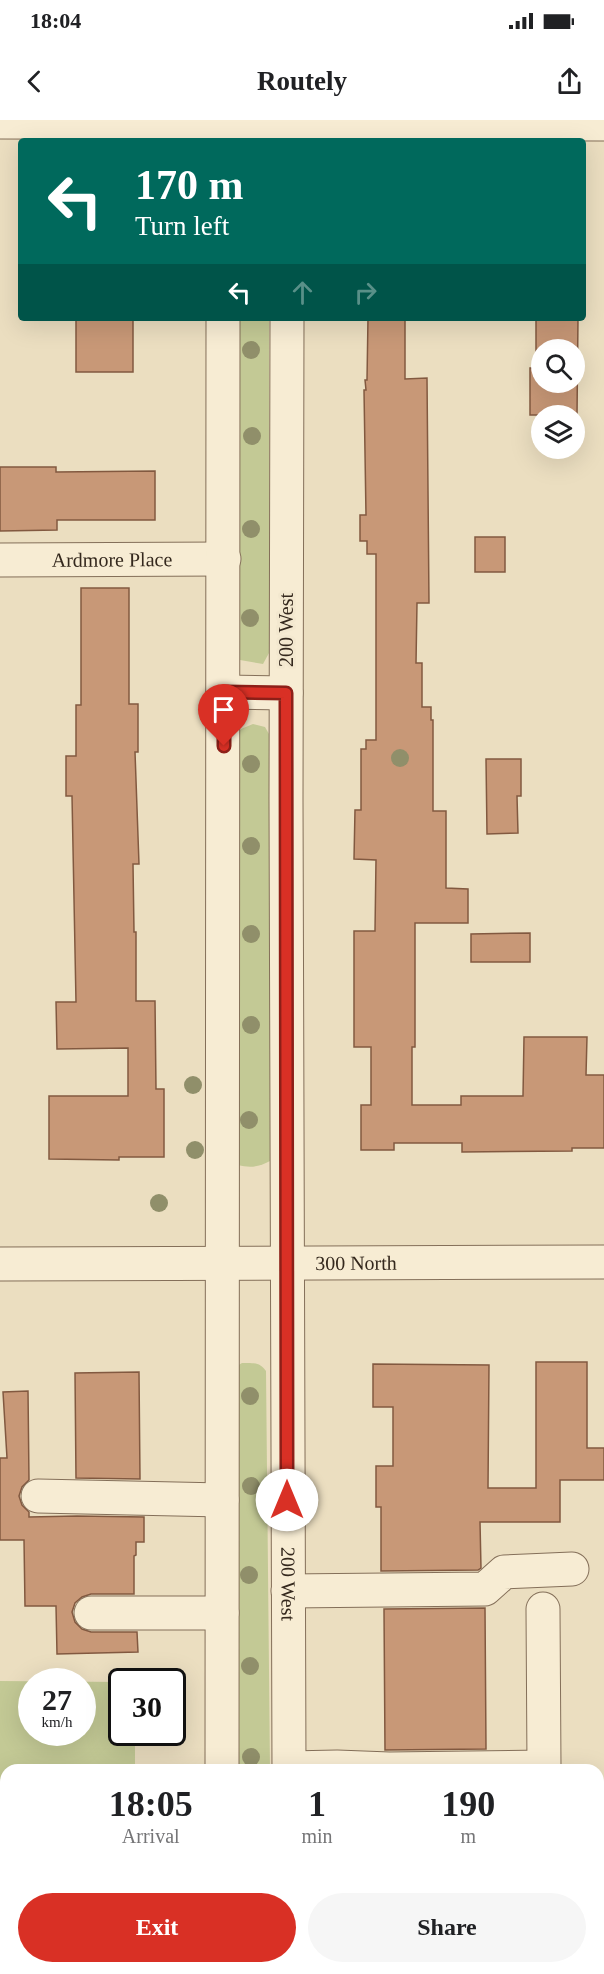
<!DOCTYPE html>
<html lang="en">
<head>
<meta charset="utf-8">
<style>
	body { margin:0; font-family:"Times New Roman",serif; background:#f6f6f6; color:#202124; height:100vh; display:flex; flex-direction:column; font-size:22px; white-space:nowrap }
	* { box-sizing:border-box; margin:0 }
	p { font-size:20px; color:#757577 }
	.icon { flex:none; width:33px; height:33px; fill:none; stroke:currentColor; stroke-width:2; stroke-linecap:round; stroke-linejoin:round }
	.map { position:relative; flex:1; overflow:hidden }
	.sheet { position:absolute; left:0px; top:1644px; width:604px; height:210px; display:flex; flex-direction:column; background:#fff; border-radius:18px 18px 0 0; box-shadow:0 6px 24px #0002 }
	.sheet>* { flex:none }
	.guide { position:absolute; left:18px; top:18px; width:568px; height:183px; border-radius:6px; box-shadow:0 6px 24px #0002; background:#00695c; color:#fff; overflow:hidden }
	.fabs { position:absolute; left:531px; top:219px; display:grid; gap:12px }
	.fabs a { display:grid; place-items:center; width:54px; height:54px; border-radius:50%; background:#fff; box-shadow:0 6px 24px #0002; font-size:30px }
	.speed { position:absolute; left:18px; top:1548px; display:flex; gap:12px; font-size:30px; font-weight:700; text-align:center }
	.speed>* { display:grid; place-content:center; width:78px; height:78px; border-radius:50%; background:#fff; box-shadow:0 6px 24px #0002; line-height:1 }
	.speed small { font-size:15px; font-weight:400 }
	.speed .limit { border:3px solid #111; border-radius:9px; background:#fff; color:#111 }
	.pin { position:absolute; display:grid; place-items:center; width:51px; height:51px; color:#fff; margin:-62px -26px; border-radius:50% 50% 50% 0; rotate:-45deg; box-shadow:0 0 6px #0007 }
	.pin .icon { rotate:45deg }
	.me { position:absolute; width:66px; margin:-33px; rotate:0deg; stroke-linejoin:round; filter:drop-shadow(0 0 4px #0008) }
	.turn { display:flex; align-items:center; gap:21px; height:126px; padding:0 18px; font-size:27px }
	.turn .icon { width:78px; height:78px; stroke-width:2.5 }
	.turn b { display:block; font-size:42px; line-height:51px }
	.lanes { display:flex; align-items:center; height:57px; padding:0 18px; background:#0003; justify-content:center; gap:30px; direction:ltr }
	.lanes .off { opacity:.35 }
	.eta { display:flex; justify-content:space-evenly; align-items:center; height:102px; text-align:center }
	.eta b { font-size:36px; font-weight:800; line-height:42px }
	.button { display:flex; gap:12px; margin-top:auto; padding:12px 18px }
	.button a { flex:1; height:69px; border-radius:36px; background:#d93025; color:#fff; font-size:24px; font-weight:800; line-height:69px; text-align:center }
	.button a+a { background:#f6f6f6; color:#202124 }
	.status { display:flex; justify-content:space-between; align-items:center; height:42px; padding:0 30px; background:#fff; direction:ltr }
	.status svg { height:16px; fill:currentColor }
	header { display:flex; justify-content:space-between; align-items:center; height:78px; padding:0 18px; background:#fff; font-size:27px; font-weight:800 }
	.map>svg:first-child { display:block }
	.green { fill:#c3c995; fill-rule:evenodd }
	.building { fill:#c89877; stroke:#825940; stroke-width:1.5; fill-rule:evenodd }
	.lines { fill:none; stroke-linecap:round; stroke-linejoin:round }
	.minor-casing { stroke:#846f59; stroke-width:35 }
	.minor { stroke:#f7ecd3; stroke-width:33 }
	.tree { fill:#908f6a }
	.route-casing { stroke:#8d1f18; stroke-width:15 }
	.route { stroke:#d93025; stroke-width:10 }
	.labels { text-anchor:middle; stroke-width:6; stroke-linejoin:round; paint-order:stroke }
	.street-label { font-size:20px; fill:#34281d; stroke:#f3e8cf }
</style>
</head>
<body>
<div class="status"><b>18:04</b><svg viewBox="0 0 49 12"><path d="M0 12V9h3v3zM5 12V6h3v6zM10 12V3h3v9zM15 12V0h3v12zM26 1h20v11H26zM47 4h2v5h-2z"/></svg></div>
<header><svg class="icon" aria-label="back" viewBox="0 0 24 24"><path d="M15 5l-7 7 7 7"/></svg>Routely<svg class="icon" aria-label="share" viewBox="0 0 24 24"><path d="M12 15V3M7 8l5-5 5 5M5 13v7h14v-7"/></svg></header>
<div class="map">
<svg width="604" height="1854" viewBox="0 0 604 1854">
	<rect width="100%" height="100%" fill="#ebdec0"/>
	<g class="green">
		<path d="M 238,198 L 269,198 L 269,533 L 263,544 L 240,540 L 236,529 Z"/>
		<path d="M 253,604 L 265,607 L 269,614 L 270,1041 C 259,1047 250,1048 238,1045 L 234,619 L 241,609 Z"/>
		<path d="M 242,1243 C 253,1243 260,1242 266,1251 L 270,1650 L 237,1650 L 237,1246 Z"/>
		<path d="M 0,1561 L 121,1562 L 122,1612 L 135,1613 L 135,1650 L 6,1650 L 6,1848 L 133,1848 L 133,1854 L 0,1854 ZM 32,1562 L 82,1562 L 82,1612 L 32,1612 Z"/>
	</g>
	<g class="building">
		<rect x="76" y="198" width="57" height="54"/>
		<path d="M 368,198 L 405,198 L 405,259 L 427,258 L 429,483 L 417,483 L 416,543 L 422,543 L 422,587 L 431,587 L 431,600 L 433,600 L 433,691 L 446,691 L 446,768 L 468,769 L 468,803 L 415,803 L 415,927 L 412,927 L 412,985 L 461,985 L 461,976 L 523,976 L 524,917 L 587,917 L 586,955 L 604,955 L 604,1028 L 572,1028 L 572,1031 L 462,1032 L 462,1023 L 394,1023 L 394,1030 L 361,1030 L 361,985 L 371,985 L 371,927 L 354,927 L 354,811 L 375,811 L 376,740 L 354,739 L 355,690 L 361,690 L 361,629 L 366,629 L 366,620 L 376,620 L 376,434 L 367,434 L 367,421 L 360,421 L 360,395 L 366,395 L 364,270 L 366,270 L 365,260 L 367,260 Z"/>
		<path d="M 536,198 L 578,198 L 577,295 L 530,295 L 530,248 L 536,248 ZM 542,230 L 574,230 L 574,262 L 542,262 Z"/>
		<path d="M 0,347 L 56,347 L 56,352 L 155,351 L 155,400 L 57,400 L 57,410 L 0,411 Z"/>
		<rect x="475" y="417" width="30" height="35"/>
		<path d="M 81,468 L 129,468 L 129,584 L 138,584 L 138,632 L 135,632 L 139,744 L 133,744 L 134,812 L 136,812 L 136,881 L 155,881 L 156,969 L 164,969 L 164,1037 L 119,1037 L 119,1040 L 49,1039 L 49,976 L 128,976 L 128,928 L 57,929 L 56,882 L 76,882 L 72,676 L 66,676 L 66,636 L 76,636 L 76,585 L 81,585 Z"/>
		<path d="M 486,639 L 521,639 L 521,676 L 517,676 L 518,713 L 487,714 Z"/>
		<path d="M 530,813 L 530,842 L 471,842 L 471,814 Z"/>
		<path d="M 536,1242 L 587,1242 L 587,1328 L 604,1328 L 604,1360 L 560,1360 L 560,1402 L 480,1402 L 481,1448 L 478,1450 L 381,1451 L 381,1387 L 376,1387 L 376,1346 L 393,1346 L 393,1287 L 373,1287 L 373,1244 L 489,1245 L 488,1368 L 536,1368 Z"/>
		<path d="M 139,1252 L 140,1359 L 76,1358 L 75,1253 Z"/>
		<path d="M 28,1271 L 29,1360 L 22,1367 L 19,1376 L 22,1385 L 29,1392 L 29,1397 L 77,1396 L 144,1397 L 144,1422 L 136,1422 L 136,1435 L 134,1436 L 134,1474 L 91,1474 L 82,1477 L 75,1483 L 72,1492 L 75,1502 L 82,1509 L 91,1512 L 137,1512 L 138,1532 L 57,1534 L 56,1486 L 25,1486 L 24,1420 L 0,1420 L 0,1338 L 7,1338 L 3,1272 Z"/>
		<path d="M 485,1488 L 486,1629 L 385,1630 L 384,1489 Z"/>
	</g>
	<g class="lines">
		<defs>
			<g id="minor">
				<path d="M 0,2 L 604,4"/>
				<path id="s1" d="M 287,198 L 286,679 L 289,1650"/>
				<path id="s2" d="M 0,440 L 224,439"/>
				<path d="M 224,572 L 286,573"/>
				<path id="s3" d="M 0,1144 L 604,1142"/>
				<path d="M 38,1376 L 222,1380"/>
				<path d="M 288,1471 L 485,1469 L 504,1452 L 572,1449"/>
				<path d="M 91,1493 L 222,1493"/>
				<path d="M 289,1648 L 337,1647 L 389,1649 L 544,1647 L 543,1489"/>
				<path d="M 222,1650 L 223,198"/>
				<path d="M 222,1848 L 222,1854"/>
				<path d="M 290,1848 L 290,1854"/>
			</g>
		</defs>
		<use href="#minor" class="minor-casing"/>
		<use href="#minor" class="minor"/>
	</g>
	<g class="tree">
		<circle cx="251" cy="230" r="9"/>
		<circle cx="252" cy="316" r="9"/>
		<circle cx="251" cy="409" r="9"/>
		<circle cx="250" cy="498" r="9"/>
		<circle cx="400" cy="638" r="9"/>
		<circle cx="251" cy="644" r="9"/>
		<circle cx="251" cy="726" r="9"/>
		<circle cx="251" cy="814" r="9"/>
		<circle cx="251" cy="905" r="9"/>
		<circle cx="193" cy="965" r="9"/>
		<circle cx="249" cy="1000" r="9"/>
		<circle cx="195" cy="1030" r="9"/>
		<circle cx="159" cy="1083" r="9"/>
		<circle cx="250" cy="1276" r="9"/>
		<circle cx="251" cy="1366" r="9"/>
		<circle cx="249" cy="1455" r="9"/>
		<circle cx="250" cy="1546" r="9"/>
		<circle cx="251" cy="1637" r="9"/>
	</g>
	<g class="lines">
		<defs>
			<path id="route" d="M 224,626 L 224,572 L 286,573 C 286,842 287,1111 287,1380"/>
		</defs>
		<use href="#route" class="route-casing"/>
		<use href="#route" class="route"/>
	</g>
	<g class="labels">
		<g class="street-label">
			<text dy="7" stroke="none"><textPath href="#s2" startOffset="112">Ardmore Place</textPath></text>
			<text transform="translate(286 510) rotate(-90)" y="7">200 West</text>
			<text dy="7" stroke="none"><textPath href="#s3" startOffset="356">300 North</textPath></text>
			<text dy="7" stroke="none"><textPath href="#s1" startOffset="1266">200 West</textPath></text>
		</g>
	</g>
</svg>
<div class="fabs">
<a><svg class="icon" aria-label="search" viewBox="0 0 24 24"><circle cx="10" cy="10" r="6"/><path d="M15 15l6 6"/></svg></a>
<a><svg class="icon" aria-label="layers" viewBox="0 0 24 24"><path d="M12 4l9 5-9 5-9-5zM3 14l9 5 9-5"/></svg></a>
</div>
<div class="speed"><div>27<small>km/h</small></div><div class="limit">30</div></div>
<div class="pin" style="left:224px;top:626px;background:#d93025"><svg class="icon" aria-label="arrive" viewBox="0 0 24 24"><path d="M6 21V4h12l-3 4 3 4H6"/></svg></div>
<svg class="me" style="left:287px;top:1380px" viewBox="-20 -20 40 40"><circle r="19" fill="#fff"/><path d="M0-13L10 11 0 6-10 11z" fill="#d93025"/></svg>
<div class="guide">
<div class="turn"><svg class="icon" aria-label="left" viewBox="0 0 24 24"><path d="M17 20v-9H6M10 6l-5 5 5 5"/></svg><div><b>170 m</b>Turn left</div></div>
<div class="lanes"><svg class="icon" aria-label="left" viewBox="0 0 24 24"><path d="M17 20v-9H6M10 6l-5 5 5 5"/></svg><svg class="icon off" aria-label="ahead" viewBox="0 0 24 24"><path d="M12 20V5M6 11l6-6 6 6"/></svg><svg class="icon off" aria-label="right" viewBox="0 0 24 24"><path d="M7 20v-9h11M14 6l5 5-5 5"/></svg></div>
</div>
<section class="sheet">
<div class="eta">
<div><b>18:05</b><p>Arrival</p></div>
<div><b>1</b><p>min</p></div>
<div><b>190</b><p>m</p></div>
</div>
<div class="button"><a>Exit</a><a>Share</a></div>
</section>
</div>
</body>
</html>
